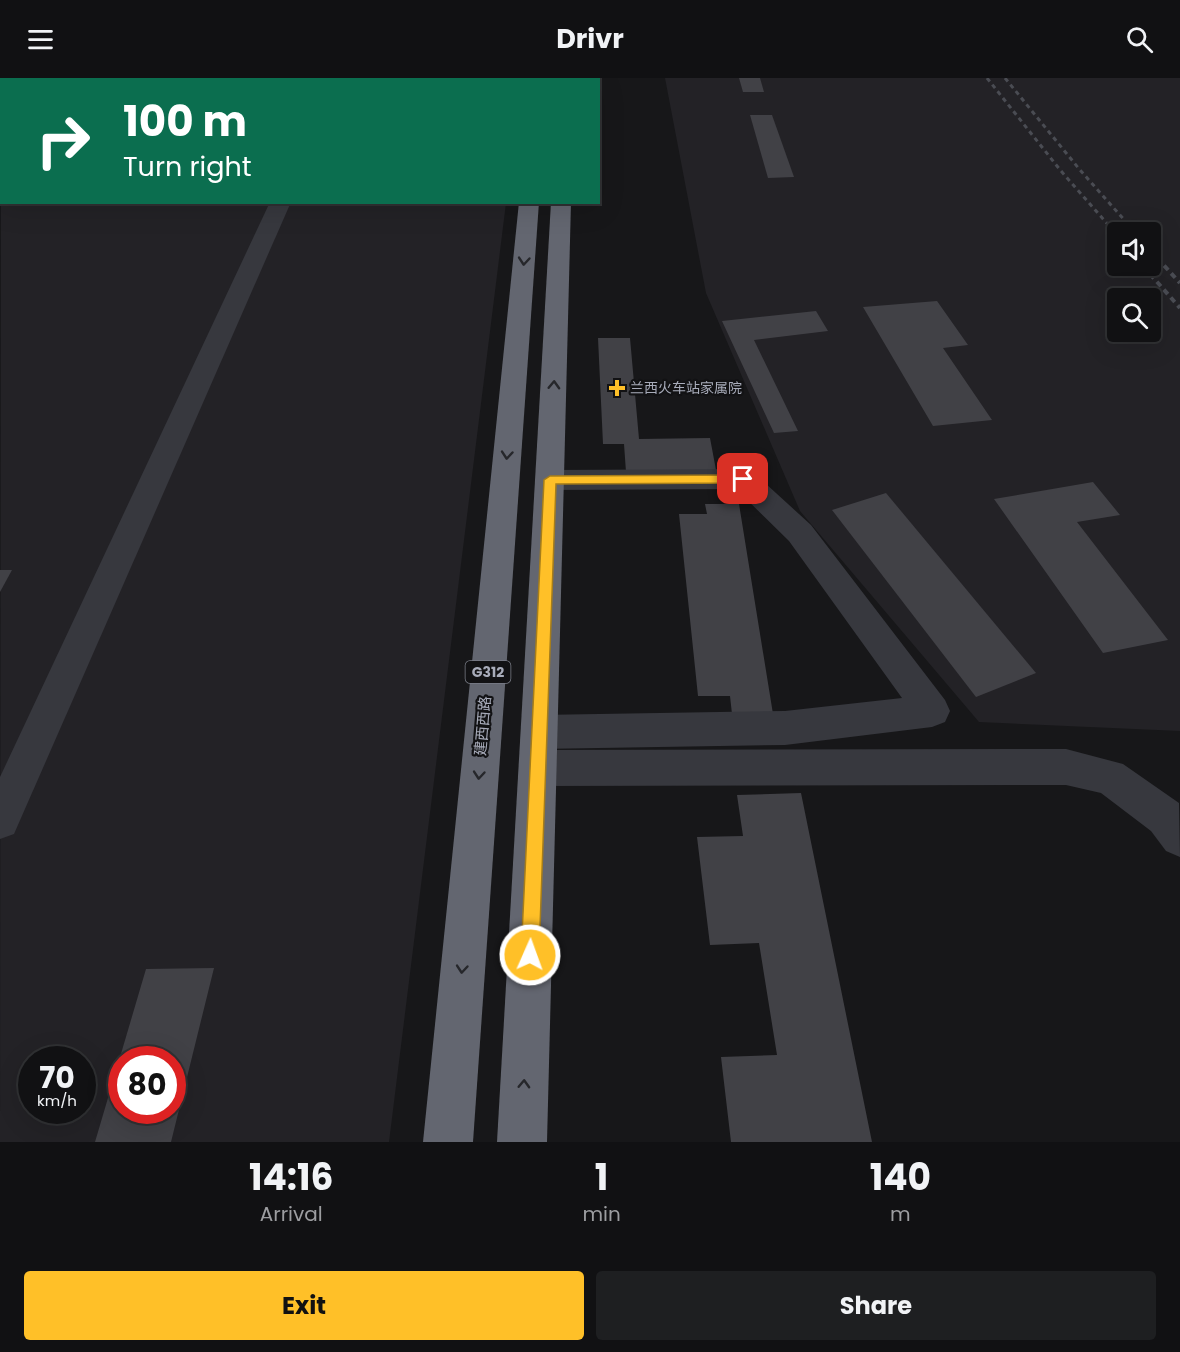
<!DOCTYPE html>
<html lang="en">
<head>
<meta charset="utf-8">
<style>
	body { margin:0; font-family:Poppins,"Noto Sans SC",sans-serif; background:#1e1f21; color:#f1f3f6; height:100vh; display:flex; flex-direction:column; font-size:22px; white-space:nowrap }
	* { box-sizing:border-box; margin:0 }
	p { font-size:20px; color:#9c9da0 }
	.icon { flex:none; width:33px; height:33px; fill:none; stroke:currentColor; stroke-width:2; stroke-linecap:round; stroke-linejoin:round }
	.map { position:relative; height:1064px; overflow:hidden }
	.side { display:flex; flex-direction:column; background:#111113; flex:1 }
	.side>* { flex:none }
	.top-card { position:absolute; left:0px; top:0px; width:600px; height:126px; box-shadow:0 6px 24px #0002,0 0 0 2px #303133; background:#0b6e4f; color:#fff; overflow:hidden }
	.fabs { position:absolute; left:1107px; top:144px; display:grid; gap:12px }
	.fabs a { display:grid; place-items:center; width:54px; height:54px; border-radius:6px; background:#111113; box-shadow:0 6px 24px #0002,0 0 0 2px #303133; font-size:30px }
	.speed { position:absolute; left:18px; top:968px; display:flex; gap:12px; font-size:30px; font-weight:700; text-align:center }
	.speed>* { display:grid; place-content:center; width:78px; height:78px; border-radius:50%; background:#111113; box-shadow:0 6px 24px #0002,0 0 0 2px #303133; line-height:1 }
	.speed small { font-size:15px; font-weight:400 }
	.speed .limit { border:9px solid #d22; background:#fff; color:#111 }
	.pin { position:absolute; display:grid; place-items:center; width:51px; height:51px; color:#fff; margin:-26px; border-radius:12px; box-shadow:0 3px 9px #0006 }
	.me { position:absolute; width:66px; margin:-33px; rotate:2deg; stroke-linejoin:round; filter:drop-shadow(0 0 4px #0008) }
	.turn { display:flex; align-items:center; gap:21px; height:126px; padding:0 24px; font-size:27px }
	.turn .icon { width:78px; height:78px; stroke-width:2.5 }
	.turn b { display:block; font-size:42px; line-height:51px }
	.eta { display:flex; justify-content:space-evenly; align-items:center; height:102px; text-align:center }
	.eta b { font-size:36px; font-weight:700; line-height:42px }
	.cta { display:flex; gap:12px; margin-top:auto; padding:12px 24px }
	.cta a { flex:1; height:69px; border-radius:6px; background:#ffc028; color:#111; font-size:24px; font-weight:700; line-height:69px; text-align:center }
	.cta a+a { background:#1e1f21; color:#f1f3f6 }
	header { display:flex; justify-content:space-between; align-items:center; height:78px; padding:0 24px; background:#111113; font-size:27px; font-weight:700 }
	.map>svg:first-child { display:block }
	.built { fill:#232226; fill-rule:evenodd }
	.building { fill:#414146; fill-rule:evenodd }
	.lines { fill:none; stroke-linecap:round; stroke-linejoin:round }
	.minor { fill:#37383e; fill-rule:evenodd }
	.highway { fill:#636670; fill-rule:evenodd }
	.rail-far1 { stroke:#4a4c53; stroke-width:3; stroke-dasharray:4.5 4; stroke-linecap:butt }
	.rail { stroke:#4a4c53; stroke-width:4; stroke-dasharray:6 4.5; stroke-linecap:butt }
	.oneway { stroke:#26272b }
	.route { fill:#ffc028; stroke:#a67d1a; stroke-width:1.5 }
	.poi-dot { fill:#ffc028; stroke:#121214; stroke-width:2 }
	.labels { text-anchor:middle; stroke-width:4.5; stroke-linejoin:round; paint-order:stroke }
	.far-poi-label { font-size:14px; fill:#a8acba; stroke:#121214; text-anchor:start }
	.shield { fill:#121214; stroke:#7b7e88; stroke-width:1.5 }
	.shield-label { font-size:14px; font-weight:bold; fill:#a8acba }
	.street-label { font-size:15px; fill:#a8acba; stroke:#121214 }
</style>
</head>
<body>
<header><svg class="icon" aria-label="menu" viewBox="0 0 24 24"><path d="M4 6h16M4 12h16M4 18h16"/></svg>Drivr<svg class="icon" aria-label="search" viewBox="0 0 24 24"><circle cx="10" cy="10" r="6"/><path d="M15 15l6 6"/></svg></header>
<div class="map">
<svg width="1180" height="1064" viewBox="0 0 1180 1064">
	<rect width="100%" height="100%" fill="#171719"/>
	<g class="built">
		<path d="M 35,0 L 522,0 L 34,2 Z"/>
		<path d="M 665,0 L 1180,0 L 1180,653 L 979,644 L 800,433 L 706,215 ZM 1118,154 L 1150,154 L 1150,188 L 1118,188 ZM 1118,220 L 1150,220 L 1150,254 L 1118,254 Z"/>
		<path d="M 1,33 L 2,124 L 506,125 L 389,1064 L 0,1064 ZM 32,981 L 82,981 L 82,1032 L 32,1032 ZM 122,981 L 172,981 L 172,1032 L 122,1032 Z"/>
	</g>
	<g class="building">
		<path d="M 739,0 L 760,0 L 764,14 L 743,14 Z"/>
		<path d="M 750,37 L 772,37 L 794,99 L 768,100 Z"/>
		<path d="M 937,223 L 968,267 L 943,270 L 992,342 L 933,348 L 863,229 Z"/>
		<path d="M 816,233 L 828,253 L 754,262 L 798,353 L 774,355 L 722,243 Z"/>
		<path d="M 598,260 L 630,260 L 639,361 L 710,360 L 716,392 L 626,394 L 624,366 L 603,366 Z"/>
		<path d="M 1093,404 L 1120,437 L 1077,444 L 1168,562 L 1103,575 L 994,421 Z"/>
		<path d="M 886,415 L 1036,595 L 976,619 L 832,432 Z"/>
		<path d="M 705,426 L 739,426 L 773,636 L 732,636 L 730,618 L 698,618 L 679,436 L 707,436 Z"/>
		<path d="M 0,492 L 12,492 L 0,514 Z"/>
		<path d="M 801,715 L 872,1064 L 731,1064 L 721,979 L 777,977 L 759,865 L 710,867 L 697,759 L 743,758 L 737,717 Z"/>
		<path d="M 214,890 L 171,1064 L 95,1064 L 146,891 ZM 122,981 L 172,981 L 172,1032 L 122,1032 Z"/>
	</g>
	<g class="lines">
		<g class="minor">
			<path d="M 330,0 L 346,0 L 329,2 Z"/>
			<path d="M 270,124 L 291,124 L 14,756 L 0,761 L 0,699 Z"/>
			<path d="M 743,391 L 753,394 L 811,447 L 945,622 L 950,633 L 945,644 L 932,649 L 785,667 L 539,671 L 526,666 L 521,654 L 526,642 L 539,637 L 785,633 L 902,620 L 789,463 L 736,411 L 550,412 L 540,409 L 535,402 L 540,395 L 550,392 Z"/>
			<path d="M 1066,671 L 1123,686 L 1179,725 L 1180,779 L 1166,773 L 1151,753 L 1101,715 L 1066,707 L 538,708 L 525,703 L 519,690 L 525,677 L 538,672 Z"/>
		</g>
		<g class="highway">
			<rect x="532" y="0" width="16" height="2"/>
			<rect x="557" y="0" width="16" height="2"/>
			<path d="M 519,124 L 539,124 L 473,1064 L 423,1064 Z"/>
			<path d="M 551,124 L 571,124 L 547,1064 L 497,1064 Z"/>
		</g>
		<g class="rail-far1">
			<path d="M 987,0 L 1061,93 L 1118,158"/>
			<path d="M 1005,0 L 1080,92 L 1135,154"/>
		</g>
		<g class="rail">
			<path d="M 1150,172 L 1180,205"/>
			<path d="M 1143,188 L 1180,230"/>
		</g>
	</g>
	<defs><path id="oneway-chevron" d="M-2-3.5L2.5 0L-2 3.5" fill="none" stroke-width="1.6" stroke-linecap="round" stroke-linejoin="round" transform="scale(1.5)"/></defs>
	<g class="oneway">
		<use href="#oneway-chevron" transform="translate(524 183) rotate(95)"/>
		<use href="#oneway-chevron" transform="translate(554 307) rotate(-88)"/>
		<use href="#oneway-chevron" transform="translate(507 377) rotate(95)"/>
		<use href="#oneway-chevron" transform="translate(479 697) rotate(95)"/>
		<use href="#oneway-chevron" transform="translate(462 891) rotate(95)"/>
		<use href="#oneway-chevron" transform="translate(524 1006) rotate(-88)"/>
	</g>
	<path class="route" d="M 743,397 L 749,401 L 743,405 L 556,406 L 539,877 L 536,883 L 530,886 L 523,883 L 521,877 L 544,402 L 550,398 Z"/>
	<path class="poi-dot" d="M614 301h6v6h6v6h-6v6h-6v-6h-6v-6h6z"/>
	<g class="labels">
		<g class="far-poi-label">
			<text x="630" y="315">兰西火车站家属院</text>
		</g>
		<rect class="shield" x="465.5" y="583" width="45" height="22" rx="4.5"/>
		<g class="shield-label">
			<text x="488" y="599">G312</text>
		</g>
		<g class="street-label">
			<text transform="translate(483 648) rotate(-85)" y="5">建西西路</text>
		</g>
	</g>
</svg>
<div class="fabs">
<a><svg class="icon" aria-label="sound" viewBox="0 0 24 24"><path d="M4 9h4l5-4v14l-5-4H4zM17 9q2 3 0 6"/></svg></a>
<a><svg class="icon" aria-label="search" viewBox="0 0 24 24"><circle cx="10" cy="10" r="6"/><path d="M15 15l6 6"/></svg></a>
</div>
<div class="speed"><div>70<small>km/h</small></div><div class="limit">80</div></div>
<div class="pin" style="left:743px;top:401px;background:#d93025"><svg class="icon" aria-label="arrive" viewBox="0 0 24 24"><path d="M6 21V4h12l-3 4 3 4H6"/></svg></div>
<svg class="me" style="left:530px;top:877px" viewBox="-20 -20 40 40"><circle r="17" fill="#ffc028" stroke="#fff" stroke-width="3"/><path d="M0-11L8 9 0 5-8 9z" fill="#fff"/></svg>
<div class="top-card">
<div class="turn"><svg class="icon" aria-label="right" viewBox="0 0 24 24"><path d="M7 20v-9h11M14 6l5 5-5 5"/></svg><div><b>100 m</b>Turn right</div></div>
</div>
</div>
<section class="side">
<div class="eta">
<div><b>14:16</b><p>Arrival</p></div>
<div><b>1</b><p>min</p></div>
<div><b>140</b><p>m</p></div>
</div>
<div class="cta"><a>Exit</a><a>Share</a></div>
</section>
</body>
</html>
